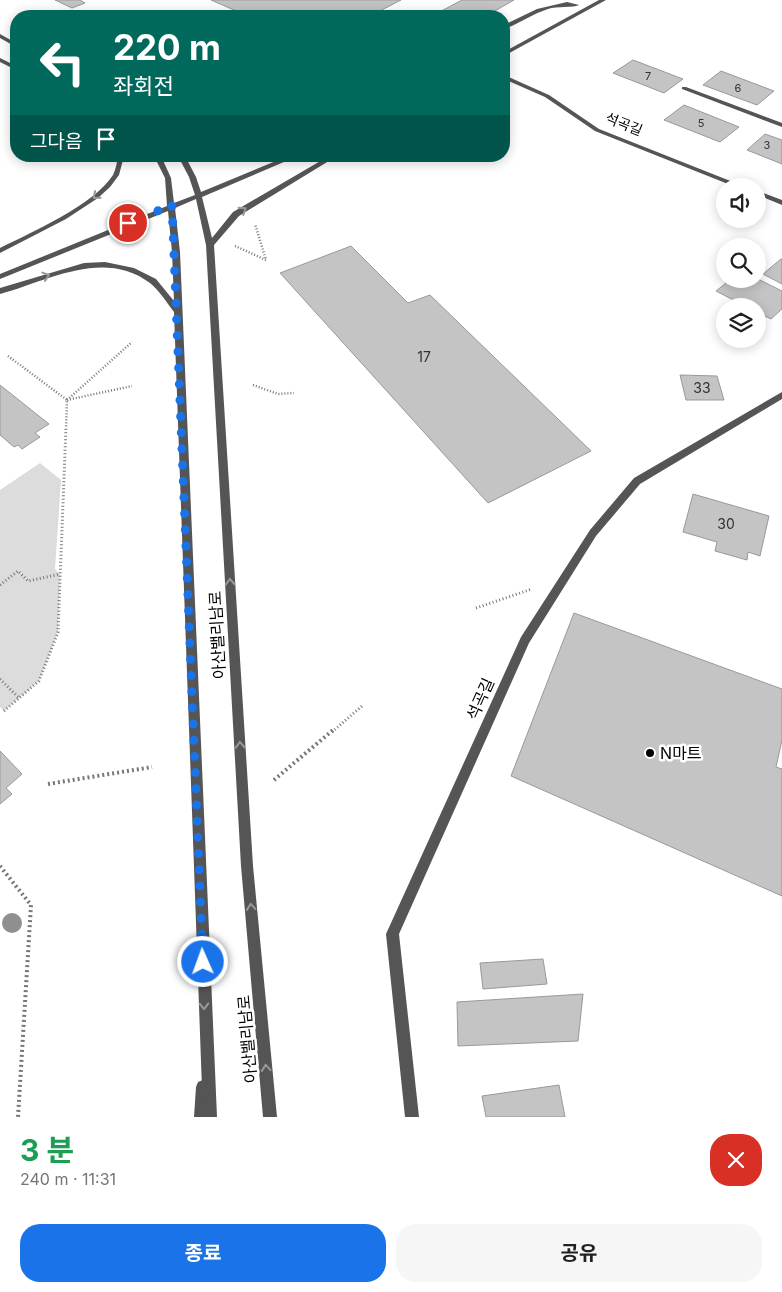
<!DOCTYPE html>
<html lang="ko">
<head>
<meta charset="utf-8">
<style>
	body { margin:0; font-family:Inter,"Noto Sans KR",sans-serif; background:#f6f6f6; color:#202124; height:100vh; display:flex; flex-direction:column; font-size:19px; white-space:nowrap }
	* { box-sizing:border-box; margin:0 }
	p { font-size:16px; color:#757577 }
	.icon { flex:none; width:28px; height:28px; fill:none; stroke:currentColor; stroke-width:2; stroke-linecap:round; stroke-linejoin:round }
	.map { position:relative; height:1117px; overflow:hidden }
	.panel { display:flex; flex-direction:column; background:#fff; flex:1 }
	.panel>* { flex:none }
	.banner { position:absolute; left:10px; top:10px; width:500px; height:152px; border-radius:20px; box-shadow:0 2px 12px #0003; background:#00695c; color:#fff; overflow:hidden }
	.fabs { position:absolute; left:716px; top:178px; display:grid; gap:10px }
	.fabs a { display:grid; place-items:center; width:50px; height:50px; border-radius:50%; background:#fff; box-shadow:0 2px 12px #0003; font-size:25px }
	.pin { position:absolute; display:grid; place-items:center; width:42px; height:42px; color:#fff; margin:-21px; border:2px solid #fff; border-radius:50%; box-shadow:0 1px 5px #0007 }
	.me { position:absolute; width:55px; margin:-28px; rotate:358deg; stroke-linejoin:round; filter:drop-shadow(0 0 4px #0008) }
	.turn { display:flex; align-items:center; gap:18px; height:105px; padding:0 20px; font-size:22px }
	.turn .icon { width:65px; height:65px; stroke-width:2.5 }
	.turn b { display:block; font-size:35px; line-height:42px }
	.then { display:flex; align-items:center; height:48px; padding:0 20px; background:#0003; gap:10px; font-size:19px }
	.round { display:grid; place-items:center; flex:none; width:52px; height:52px; border-radius:20px; background:#f6f6f6 }
	.overview { display:flex; align-items:center; justify-content:space-between; height:85px; padding:0 20px }
	h1 { font-size:30px; font-weight:700; line-height:38px; color:#1e9e55 }
	.primary-button { display:flex; gap:10px; margin-top:auto; padding:10px 20px }
	.primary-button a { flex:1; height:58px; border-radius:20px; background:#1a73e8; color:#fff; font-size:20px; font-weight:700; line-height:58px; text-align:center }
	.primary-button a+a { background:#f6f6f6; color:#202124 }
	.map>svg:first-child { display:block }
	.green { fill:#dcdcdc }
	.building { fill:#c4c4c4; stroke:#999 }
	.lines { fill:none; stroke-linecap:round; stroke-linejoin:round }
	.path-far2 { stroke:#777; stroke-width:2.5; stroke-dasharray:1 2; stroke-linecap:butt }
	.path-far1 { stroke:#777; stroke-width:3; stroke-dasharray:1 2.5; stroke-linecap:butt }
	.path { stroke:#777; stroke-width:4; stroke-dasharray:2 3; stroke-linecap:butt }
	.service { fill:#555; fill-rule:evenodd }
	.minor { fill:#555; fill-rule:evenodd }
	.tertiary { fill:#555; fill-rule:evenodd }
	.tree { fill:#8f8f8f }
	.oneway { stroke:#999 }
	.route { stroke:#1a73e8; stroke-width:9; stroke-dasharray:0 16.2 }
	.poi-dot { fill:#000; stroke:#fff; stroke-width:2 }
	.labels { text-anchor:middle; stroke-width:5; stroke-linejoin:round; paint-order:stroke }
	.far-number-label { font-size:11px; fill:#313131 }
	.far-street-label { font-size:14px; fill:#000; stroke:#fff }
	.number-label { font-size:14px; fill:#313131 }
	.street-label { font-size:16px; fill:#000; stroke:#fff }
	.poi-label { font-size:16px; fill:#000; stroke:#fff; text-anchor:start }
</style>
</head>
<body>
<div class="map">
<svg width="782" height="1117" viewBox="0 0 782 1117">
	<rect width="100%" height="100%" fill="#fff"/>
	<path class="green" d="M 40,463 L 61,480 L 55,569 L 60,574 L 58,632 L 39,681 L 4,711 L 0,707 L 0,490 Z"/>
	<g class="building">
		<path d="M 55,0 L 80,0 L 85,3 L 72,8 Z"/>
		<path d="M 211,0 L 401,0 L 370,16 L 248,16 Z"/>
		<path d="M 462,0 L 514,0 L 486,16 L 432,16 Z"/>
		<path d="M 633,60 L 683,79 L 664,93 L 613,73 Z"/>
		<path d="M 721,71 L 774,91 L 757,105 L 703,85 Z"/>
		<path d="M 684,105 L 739,127 L 720,142 L 664,120 Z"/>
		<path d="M 765,134 L 782,140 L 782,164 L 747,150 Z"/>
		<path d="M 351,246 L 408,303 L 430,295 L 591,451 L 488,503 L 280,273 Z"/>
		<path d="M 781,259 L 782,259 L 782,284 L 763,274 Z"/>
		<path d="M 731,279 L 758,279 L 782,291 L 782,309 L 771,319 L 758,313 L 758,306 L 745,306 L 716,291 Z"/>
		<path d="M 680,375 L 717,376 L 724,400 L 686,400 Z"/>
		<path d="M 0,385 L 49,424 L 35,433 L 40,437 L 22,449 L 18,445 L 14,447 L 0,435 Z"/>
		<path d="M 693,494 L 769,516 L 760,556 L 748,552 L 747,560 L 715,551 L 717,542 L 683,532 Z"/>
		<path d="M 574,613 L 782,689 L 782,740 L 776,767 L 782,769 L 782,896 L 511,776 Z"/>
		<path d="M 0,751 L 22,774 L 6,788 L 12,794 L 0,804 Z"/>
		<path d="M 543,959 L 547,984 L 483,989 L 480,963 Z"/>
		<path d="M 583,994 L 578,1041 L 458,1046 L 457,1002 Z"/>
		<path d="M 559,1085 L 565,1117 L 486,1117 L 482,1096 Z"/>
	</g>
	<g class="lines">
		<g class="path-far2">
			<path d="M 235,246 L 266,260 L 255,224"/>
			<path d="M 8,356 L 67,400 L 66,428"/>
			<path d="M 253,385 L 278,394 L 294,393"/>
			<path d="M 67,400 L 132,342"/>
			<path d="M 67,400 L 132,386"/>
		</g>
		<g class="path-far1">
			<path d="M 0,585 L 18,571 L 28,581 L 60,574"/>
			<path d="M 476,608 L 532,589"/>
			<path d="M 0,679 L 19,698"/>
			<path d="M 4,711 L 39,681 L 58,632 L 66,427"/>
			<path d="M 332,732 L 362,706"/>
		</g>
		<g class="path">
			<path d="M 274,780 L 333,730"/>
			<path d="M 48,784 L 152,767"/>
			<path d="M 0,866 L 31,905 L 18,1117"/>
		</g>
		<path class="service" d="M 567,2 L 579,5 C 573,8 557,6 548,9 C 532,14 519,24 504,29 L 504,25 L 537,9 Z"/>
		<g class="minor">
			<path d="M 504,75 L 549,95 L 599,129 L 743,186 L 733,186 L 595,131 L 545,97 L 504,79 Z"/>
			<path d="M 682,87 L 686,87 L 782,123 L 782,127 L 682,89 Z"/>
			<path d="M 758,191 L 782,200 L 782,205 L 758,195 Z"/>
			<path d="M 782,392 L 782,399 L 640,484 L 596,536 L 529,643 L 399,934 L 419,1117 L 405,1117 L 386,934 L 521,637 L 590,530 L 634,478 Z"/>
			<path d="M 203,1080 L 208,1082 L 210,1087 L 208,1117 L 194,1117 L 196,1087 L 198,1082 Z"/>
		</g>
		<g class="tertiary">
			<path d="M 599,0 L 606,0 L 504,56 L 504,52 Z"/>
			<path d="M 0,34 L 16,43 L 16,47 L 0,38 Z"/>
			<path d="M 0,58 L 16,66 L 16,70 L 0,62 Z"/>
			<path d="M 118,156 L 124,156 L 119,175 L 110,187 L 98,198 L 66,219 L 0,253 L 0,248 C 32,232 94,205 113,175 C 116,169 117,162 118,156 Z"/>
			<path d="M 154,156 L 161,156 L 171,178 L 174,203 L 195,195 L 189,177 L 178,156 L 185,156 L 196,177 L 201,192 L 288,156 L 298,156 L 202,197 L 212,238 L 233,212 L 329,156 L 337,156 L 239,216 L 214,245 L 253,866 L 277,1117 L 263,1117 L 241,866 L 206,245 L 196,199 L 175,208 L 180,252 L 217,1117 L 203,1117 L 174,312 C 167,303 159,290 150,283 C 104,248 47,281 0,294 L 0,288 L 84,263 L 105,262 L 134,268 L 156,279 L 174,301 L 172,252 L 168,211 L 0,279 L 0,274 L 167,206 L 165,178 Z"/>
		</g>
	</g>
	<circle class="tree" cx="12" cy="923" r="10"/>
	<defs><path id="oneway-chevron" d="M-2-3.5L2.5 0L-2 3.5" fill="none" stroke-width="1.6" stroke-linecap="round" stroke-linejoin="round" transform="scale(1.25)"/></defs>
	<g class="oneway">
		<use href="#oneway-chevron" transform="translate(96 196) rotate(140)"/>
		<use href="#oneway-chevron" transform="translate(243 210) rotate(-33)"/>
		<use href="#oneway-chevron" transform="translate(46 276) rotate(-18)"/>
		<use href="#oneway-chevron" transform="translate(230 582) rotate(-93)"/>
		<use href="#oneway-chevron" transform="translate(240 745) rotate(-93)"/>
		<use href="#oneway-chevron" transform="translate(251 907) rotate(-95)"/>
		<use href="#oneway-chevron" transform="translate(204 1006) rotate(88)"/>
		<use href="#oneway-chevron" transform="translate(266 1068) rotate(-95)"/>
	</g>
	<g class="lines">
		<path class="route" d="M 128,223 L 172,205 L 203,962"/>
	</g>
	<circle class="poi-dot" cx="650" cy="753" r="5"/>
	<g class="labels">
		<g class="far-number-label">
			<text x="648" y="80">7</text>
			<text x="738" y="92">6</text>
			<text x="701" y="127">5</text>
			<text x="767" y="149">3</text>
		</g>
		<g class="far-street-label">
			<text transform="translate(624 124) rotate(22)" y="5">석곡길</text>
		</g>
		<g class="number-label">
			<text x="424" y="362">17</text>
			<text x="702" y="393">33</text>
			<text x="726" y="529">30</text>
		</g>
		<g class="street-label">
			<text transform="translate(217 635) rotate(-93)" y="6">아산밸리남로</text>
			<text transform="translate(480 699) rotate(-66)" y="6">석곡길</text>
			<text transform="translate(247 1039) rotate(-95)" y="6">아산밸리남로</text>
		</g>
		<g class="poi-label">
			<text x="660" y="759">N마트</text>
		</g>
	</g>
</svg>
<div class="fabs">
<a><svg class="icon" aria-label="sound" viewBox="0 0 24 24"><path d="M4 9h4l5-4v14l-5-4H4zM17 9q2 3 0 6"/></svg></a>
<a><svg class="icon" aria-label="search" viewBox="0 0 24 24"><circle cx="10" cy="10" r="6"/><path d="M15 15l6 6"/></svg></a>
<a><svg class="icon" aria-label="layers" viewBox="0 0 24 24"><path d="M12 4l9 5-9 5-9-5zM3 14l9 5 9-5"/></svg></a>
</div>
<div class="pin" style="left:128px;top:223px;background:#d93025"><svg class="icon" aria-label="arrive" viewBox="0 0 24 24"><path d="M6 21V4h12l-3 4 3 4H6"/></svg></div>
<svg class="me" style="left:203px;top:962px" viewBox="-20 -20 40 40"><circle r="17" fill="#1a73e8" stroke="#fff" stroke-width="3"/><path d="M0-11L8 9 0 5-8 9z" fill="#fff"/></svg>
<div class="banner">
<div class="turn"><svg class="icon" aria-label="left" viewBox="0 0 24 24"><path d="M17 20v-9H6M10 6l-5 5 5 5"/></svg><div><b>220 m</b>좌회전</div></div>
<div class="then">그다음<svg class="icon" aria-label="arrive" viewBox="0 0 24 24"><path d="M6 21V4h12l-3 4 3 4H6"/></svg></div>
</div>
</div>
<section class="panel">
<div class="overview"><div><h1>3 분</h1><p>240 m · 11:31</p></div><a class="round" style="background:#d93025;color:#fff"><svg class="icon" aria-label="close" viewBox="0 0 24 24"><path d="M6 6l12 12M18 6L6 18"/></svg></a></div>
<div class="primary-button"><a>종료</a><a>공유</a></div>
</section>
</body>
</html>
